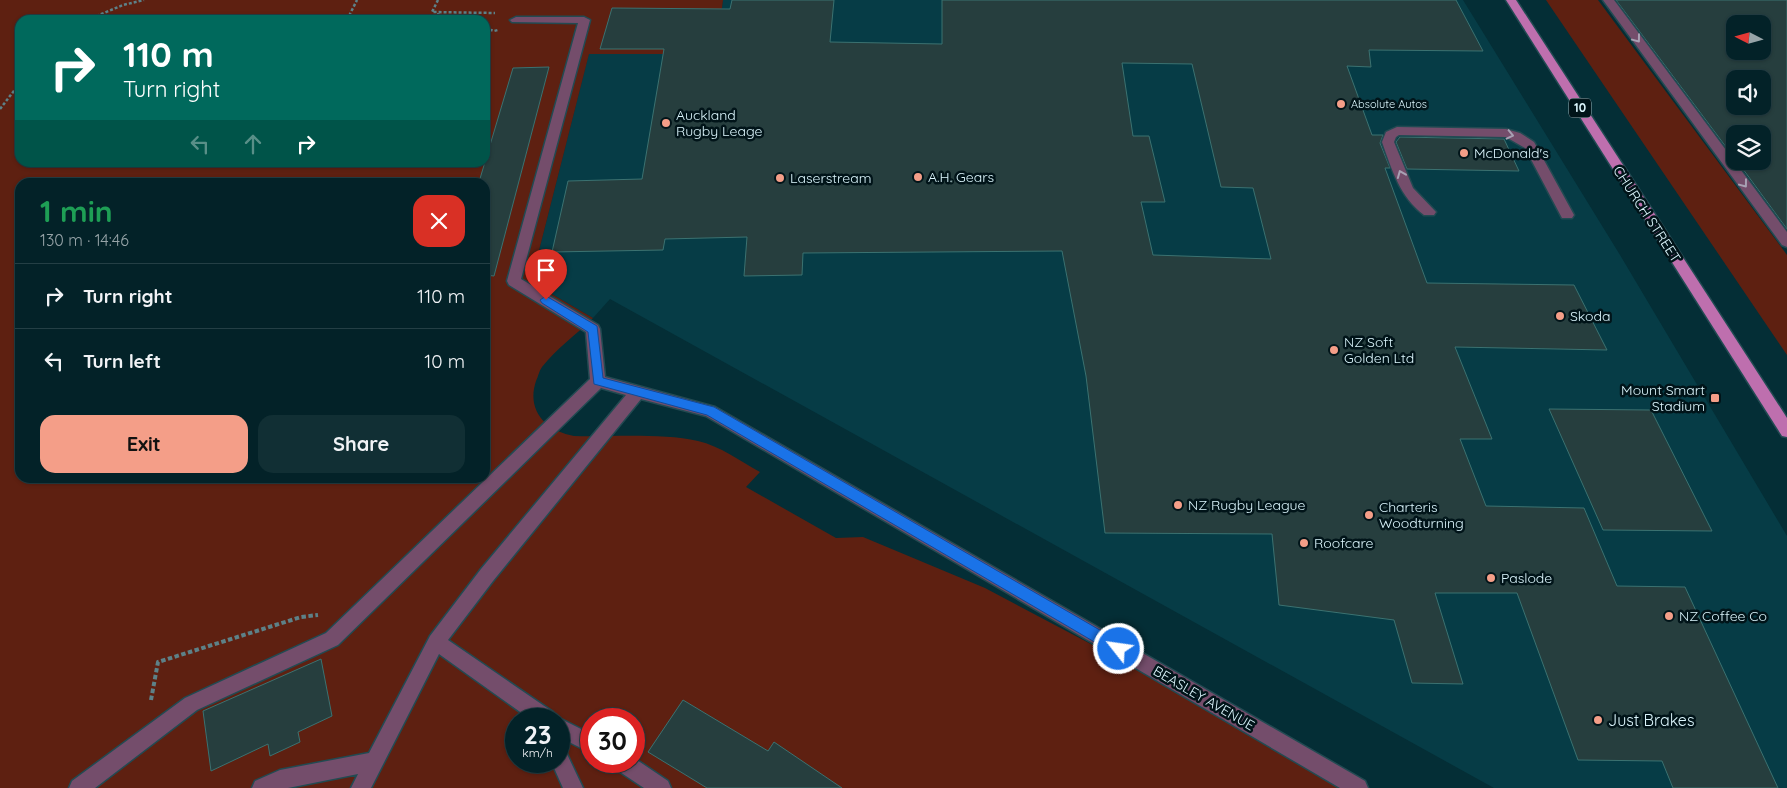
<!DOCTYPE html>
<html lang="en">
<head>
<meta charset="utf-8">
<style>
	body { margin:0; font-family:Quicksand,sans-serif; background:#112f34; color:#f1f3f6; height:100vh; display:flex; flex-direction:column; font-size:19px; white-space:nowrap }
	* { box-sizing:border-box; margin:0 }
	p { font-size:16px; color:#97a4a8 }
	.icon { flex:none; width:28px; height:28px; fill:none; stroke:currentColor; stroke-width:2; stroke-linecap:round; stroke-linejoin:round }
	.map { position:relative; flex:1; overflow:hidden }
	.drawer { position:absolute; left:15px; top:178px; width:475px; height:305px; display:flex; flex-direction:column; background:#032228; border-radius:15px; box-shadow:0 1px 4px #0004,0 0 0 1px #243f45 }
	.drawer>* { flex:none }
	.top-card { position:absolute; left:15px; top:15px; width:475px; height:152px; border-radius:15px; box-shadow:0 1px 4px #0004,0 0 0 1px #243f45; background:#00695c; color:#fff; overflow:hidden }
	.needle { width:32px; rotate:276deg }
	.fabs { position:absolute; left:1726px; top:15px; display:grid; gap:10px }
	.fabs a { display:grid; place-items:center; width:45px; height:45px; border-radius:10px; background:#032228; box-shadow:0 1px 4px #0004,0 0 0 1px #243f45; font-size:25px }
	.speed { position:absolute; left:505px; top:708px; display:flex; gap:10px; font-size:25px; font-weight:700; text-align:center }
	.speed>* { display:grid; place-content:center; width:65px; height:65px; border-radius:50%; background:#032228; box-shadow:0 1px 4px #0004,0 0 0 1px #243f45; line-height:1 }
	.speed small { font-size:12px; font-weight:400 }
	.speed .limit { border:8px solid #d22; background:#fff; color:#111 }
	.pin { position:absolute; display:grid; place-items:center; width:42px; height:42px; color:#fff; margin:-51px -21px; border-radius:50% 50% 50% 0; rotate:-45deg; box-shadow:0 0 5px #0007 }
	.pin .icon { rotate:45deg }
	.me { position:absolute; width:55px; margin:-28px; rotate:300deg; stroke-linejoin:round; filter:drop-shadow(0 0 4px #0008) }
	.turn { display:flex; align-items:center; gap:18px; height:105px; padding:0 25px; font-size:22px }
	.turn .icon { width:65px; height:65px; stroke-width:2.5 }
	.turn b { display:block; font-size:35px; line-height:42px }
	.lanes { display:flex; align-items:center; height:48px; padding:0 25px; background:#0003; justify-content:center; gap:25px; direction:ltr }
	.lanes .off { opacity:.35 }
	.round { display:grid; place-items:center; flex:none; width:52px; height:52px; border-radius:15px; background:#112f34 }
	.overview { display:flex; align-items:center; justify-content:space-between; height:85px; padding:0 25px }
	h1 { font-size:30px; font-weight:700; line-height:38px; color:#1e9e55 }
	.primary-button { display:flex; gap:10px; margin-top:auto; padding:10px 25px }
	.primary-button a { flex:1; height:58px; border-radius:15px; background:#f49e88; color:#111; font-size:20px; font-weight:700; line-height:58px; text-align:center }
	.primary-button a+a { background:#112f34; color:#f1f3f6 }
	ul { padding:0; list-style:none }
	li { display:flex; align-items:center; gap:15px; height:65px; padding:0 25px; border-top:1px solid #243f45 }
	li div { flex:1 }
	li b { display:block; font-size:19px }
	li em { font-style:normal }
	.map>svg:first-child { display:block }
	.built { fill:#063c46 }
	.green { fill:#5e2011; fill-rule:evenodd }
	.building { fill:#263e3e; stroke:#3b7271; fill-rule:evenodd }
	.lines { fill:none; stroke-linecap:round; stroke-linejoin:round }
	.minor-casing { stroke:#224a52; stroke-width:3 }
	.major-casing { stroke:#224a52; stroke-width:3 }
	.path-far1 { stroke:#5d8188; stroke-width:2.5; stroke-dasharray:3 2; stroke-linecap:butt }
	.path { stroke:#5d8188; stroke-width:4; stroke-dasharray:4.5 2.5; stroke-linecap:butt }
	.minor { fill:#744d6b; fill-rule:evenodd }
	.major { fill:#be6fae; fill-rule:evenodd }
	.oneway { stroke:#a8a1b4 }
	.route { fill:#1a73e8; stroke:#114b97 }
	.poi-dot { fill:#f49e88; stroke:#011419; stroke-width:2 }
	.labels { text-anchor:middle; stroke-width:5; stroke-linejoin:round; paint-order:stroke }
	.far-poi-label { font-size:11px; fill:#dbf5fc; stroke:#011419; text-anchor:start }
	.shield { fill:#011419; stroke:#9ab2b8; stroke-width:1 }
	.shield-label { font-size:12px; font-weight:bold; fill:#dbf5fc }
	.poi-label { font-size:14px; fill:#dbf5fc; stroke:#011419; text-anchor:start }
	.street-label { font-size:14px; fill:#dbf5fc; stroke:#011419 }
	.near-poi-label { font-size:16px; fill:#dbf5fc; stroke:#011419; text-anchor:start }
</style>
</head>
<body>
<div class="map">
<svg width="1787" height="788" viewBox="0 0 1787 788">
	<rect width="100%" height="100%" fill="#042e36"/>
	<path class="built" d="M 723,0 L 1463,0 L 1620,255 L 1787,536 L 1787,788 L 1494,788 L 610,299 L 593,318 L 531,282 L 589,53 L 715,54 Z"/>
	<g class="green">
		<path d="M 0,0 L 723,0 L 716,54 L 589,54 L 531,282 L 593,318 C 577,334 556,349 542,367 C 539,371 538,377 536,381 C 526,411 546,431 574,436 C 611,437 662,433 698,441 C 720,446 740,461 760,472 L 746,487 L 836,538 L 863,537 L 985,588 L 1159,680 L 1353,788 L 0,788 ZM 20,20 L 485,20 L 485,162 L 20,162 ZM 20,182 L 485,182 L 485,478 L 20,478 ZM 516,719 L 559,719 L 559,761 L 516,761 ZM 591,719 L 634,719 L 634,761 L 591,761 Z"/>
		<path d="M 1546,0 L 1598,0 L 1787,255 L 1787,355 Z"/>
	</g>
	<g class="building">
		<path d="M 732,0 L 834,0 L 830,42 L 942,44 L 942,0 L 1456,0 L 1483,51 L 1369,50 L 1371,67 L 1347,66 L 1372,135 L 1383,135 L 1380,143 L 1390,168 L 1385,168 L 1427,283 L 1574,285 L 1607,350 L 1455,347 L 1492,439 L 1460,439 L 1486,506 L 1584,508 L 1617,586 L 1685,587 L 1778,788 L 1673,788 L 1662,761 L 1578,760 L 1517,593 L 1435,593 L 1463,684 L 1412,683 L 1394,620 L 1279,605 L 1272,534 L 1105,533 L 1086,376 L 1062,251 L 803,253 L 802,275 L 744,276 L 747,237 L 665,239 L 663,250 L 552,252 L 568,181 L 642,179 L 664,49 L 600,49 L 612,8 L 730,9 ZM 1122,63 L 1192,64 L 1221,187 L 1253,188 L 1271,259 L 1153,255 L 1141,202 L 1165,202 L 1149,136 L 1133,136 Z"/>
		<path d="M 1616,0 L 1787,0 L 1787,229 L 1737,161 L 1762,161 L 1762,134 L 1735,134 L 1735,159 ZM 1735,24 L 1762,24 L 1762,51 L 1735,51 ZM 1735,79 L 1762,79 L 1762,106 L 1735,106 Z"/>
		<path d="M 549,67 L 494,276 L 485,275 L 485,182 L 479,182 L 513,68 Z"/>
		<path d="M 1400,137 L 1504,139 L 1519,171 L 1407,169 L 1396,142 Z"/>
		<path d="M 1549,409 L 1651,410 L 1712,531 L 1603,530 Z"/>
		<path d="M 321,659 L 332,716 L 298,732 L 300,742 L 270,756 L 268,744 L 211,771 L 203,711 Z"/>
		<path d="M 683,700 L 768,751 L 774,742 L 842,788 L 707,788 L 648,752 Z"/>
	</g>
	<g class="lines">
		<defs>
			<g id="minor">
				<path d="M 1603,0 L 1614,0 L 1787,232 L 1787,247 L 1782,245 Z"/>
				<path d="M 516,17 L 584,17 L 590,20 L 521,279 L 598,325 L 600,329 L 605,377 L 715,407 L 1365,781 L 1368,788 L 1340,788 L 706,416 L 641,399 L 493,581 L 448,640 L 553,712 L 555,719 L 530,719 L 439,654 L 371,788 L 351,788 L 358,774 L 288,788 L 252,788 L 255,781 L 280,770 L 369,753 L 430,636 L 481,569 L 626,395 L 601,388 L 338,645 L 197,710 L 95,788 L 69,788 L 72,781 L 185,698 L 326,633 L 590,379 L 586,332 L 509,285 L 507,281 L 578,23 L 512,22 L 510,20 Z"/>
				<path d="M 1397,127 L 1506,129 L 1520,133 L 1534,142 L 1574,215 L 1572,218 L 1562,218 L 1525,148 L 1506,137 L 1399,135 L 1396,137 L 1394,142 L 1413,188 L 1436,212 L 1434,215 L 1424,215 C 1400,197 1392,170 1382,142 L 1386,132 Z"/>
				<path d="M 559,718 L 591,734 L 591,753 L 559,737 L 559,719 L 557,719 Z"/>
				<path d="M 559,750 L 566,752 L 583,788 L 563,788 L 551,761 L 559,761 Z"/>
				<path d="M 634,758 L 668,781 L 671,788 L 644,788 L 614,768 L 612,761 L 634,761 Z"/>
			</g>
			<path id="major" d="M 1506,0 L 1516,0 L 1787,418 L 1787,437 L 1782,436 Z"/>
		</defs>
		<use href="#minor" class="minor-casing"/>
		<use href="#major" class="major-casing"/>
		<g class="path-far1">
			<path d="M 438,0 L 432,12 L 495,13"/>
			<path d="M 437,14 L 457,20"/>
			<path d="M 87,20 L 123,5 L 144,0"/>
			<path d="M 347,20 L 357,0"/>
			<path d="M 485,28 L 494,31 L 498,30"/>
			<path d="M 0,109 L 20,83"/>
		</g>
		<path class="path" d="M 151,700 L 158,662 L 301,617 L 318,615"/>
		<use href="#minor" class="minor"/>
		<use href="#major" class="major"/>
	</g>
	<defs><path id="oneway-chevron" d="M-2-3.5L2.5 0L-2 3.5" fill="none" stroke-width="1.6" stroke-linecap="round" stroke-linejoin="round" transform="scale(1.25)"/></defs>
	<g class="oneway">
		<use href="#oneway-chevron" transform="translate(1637 39) rotate(53)"/>
		<use href="#oneway-chevron" transform="translate(1510 135) rotate(13)"/>
		<use href="#oneway-chevron" transform="translate(1401 174) rotate(-112)"/>
		<use href="#oneway-chevron" transform="translate(1744 184) rotate(53)"/>
	</g>
	<path class="route" d="M 546,296 L 597,326 L 603,378 L 714,407 L 1124,644 L 1126,649 L 1124,654 L 1119,655 L 1115,654 L 707,415 L 594,384 L 588,332 L 542,303 L 540,300 Z"/>
	<g class="poi-dot">
		<circle cx="1341" cy="104" r="5"/>
		<circle cx="666" cy="123" r="5"/>
		<circle cx="1464" cy="153" r="5"/>
		<circle cx="918" cy="177" r="5"/>
		<circle cx="780" cy="178" r="5"/>
		<circle cx="1560" cy="316" r="5"/>
		<circle cx="1334" cy="350" r="5"/>
		<rect x="1710" y="393" width="10" height="10" rx="2.5"/>
		<circle cx="1178" cy="505" r="5"/>
		<circle cx="1369" cy="515" r="5"/>
		<circle cx="1304" cy="543" r="5"/>
		<circle cx="1491" cy="578" r="5"/>
		<circle cx="1669" cy="616" r="5"/>
		<circle cx="1598" cy="720" r="5"/>
	</g>
	<g class="labels">
		<g class="far-poi-label">
			<text x="1351" y="108">Absolute Autos</text>
		</g>
		<rect class="shield" x="1569" y="98.5" width="22" height="19" rx="4"/>
		<g class="shield-label">
			<text x="1580" y="112">10</text>
		</g>
		<g class="poi-label">
			<text x="676" y="120">Auckland<tspan x="676" dy="16">Rugby Leage</tspan></text>
			<text x="1474" y="158">McDonald's</text>
			<text x="928" y="182">A.H. Gears</text>
			<text x="790" y="183">Laserstream</text>
			<text x="1570" y="321">Skoda</text>
			<text x="1344" y="347">NZ Soft<tspan x="1344" dy="16">Golden Ltd</tspan></text>
			<text x="1705" y="395" text-anchor="end">Mount Smart<tspan x="1705" dy="16">Stadium</tspan></text>
			<text x="1188" y="510">NZ Rugby League</text>
			<text x="1379" y="512">Charteris<tspan x="1379" dy="16">Woodturning</tspan></text>
			<text x="1314" y="548">Roofcare</text>
			<text x="1501" y="583">Paslode</text>
			<text x="1679" y="621">NZ Coffee Co</text>
		</g>
		<g class="street-label">
			<text transform="translate(1647 214) rotate(57)" y="5">CHURCH STREET</text>
			<text transform="translate(1204 698) rotate(30)" y="5">BEASLEY AVENUE</text>
		</g>
		<g class="near-poi-label">
			<text x="1608" y="726">Just Brakes</text>
		</g>
	</g>
</svg>
<div class="fabs">
<a><svg class="needle" viewBox="-14 -14 28 28"><path d="M0-13l5 13h-10z" fill="#e53935"/><path d="M0 13l5-13h-10z" fill="#97a4a8"/></svg></a>
<a><svg class="icon" aria-label="sound" viewBox="0 0 24 24"><path d="M4 9h4l5-4v14l-5-4H4zM17 9q2 3 0 6"/></svg></a>
<a><svg class="icon" aria-label="layers" viewBox="0 0 24 24"><path d="M12 4l9 5-9 5-9-5zM3 14l9 5 9-5"/></svg></a>
</div>
<div class="speed"><div>23<small>km/h</small></div><div class="limit">30</div></div>
<div class="pin" style="left:546px;top:300px;background:#d93025"><svg class="icon" aria-label="arrive" viewBox="0 0 24 24"><path d="M6 21V4h12l-3 4 3 4H6"/></svg></div>
<svg class="me" style="left:1119px;top:649px" viewBox="-20 -20 40 40"><circle r="17" fill="#1a73e8" stroke="#fff" stroke-width="3"/><path d="M0-11L8 9 0 5-8 9z" fill="#fff"/></svg>
<div class="top-card">
<div class="turn"><svg class="icon" aria-label="right" viewBox="0 0 24 24"><path d="M7 20v-9h11M14 6l5 5-5 5"/></svg><div><b>110 m</b>Turn right</div></div>
<div class="lanes"><svg class="icon off" aria-label="left" viewBox="0 0 24 24"><path d="M17 20v-9H6M10 6l-5 5 5 5"/></svg><svg class="icon off" aria-label="ahead" viewBox="0 0 24 24"><path d="M12 20V5M6 11l6-6 6 6"/></svg><svg class="icon" aria-label="right" viewBox="0 0 24 24"><path d="M7 20v-9h11M14 6l5 5-5 5"/></svg></div>
</div>
<section class="drawer">
<div class="overview"><div><h1>1 min</h1><p>130 m · 14:46</p></div><a class="round" style="background:#d93025;color:#fff"><svg class="icon" aria-label="close" viewBox="0 0 24 24"><path d="M6 6l12 12M18 6L6 18"/></svg></a></div>
<ul>
<li><svg class="icon" aria-label="right" viewBox="0 0 24 24"><path d="M7 20v-9h11M14 6l5 5-5 5"/></svg><div><b>Turn right</b></div><em>110 m</em></li>
<li><svg class="icon" aria-label="left" viewBox="0 0 24 24"><path d="M17 20v-9H6M10 6l-5 5 5 5"/></svg><div><b>Turn left</b></div><em>10 m</em></li>
</ul>
<div class="primary-button"><a>Exit</a><a>Share</a></div>
</section>
</div>
</body>
</html>
